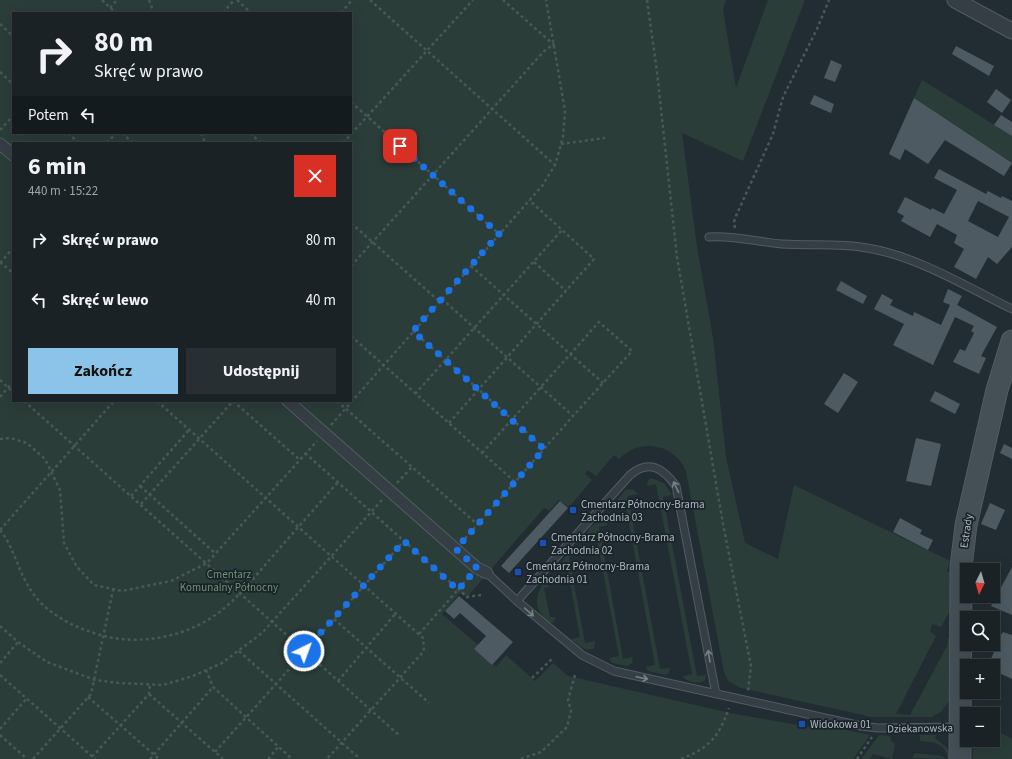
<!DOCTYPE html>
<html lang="pl">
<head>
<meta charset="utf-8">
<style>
	body { margin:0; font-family:"Source Sans 3",sans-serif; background:#272f32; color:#f1f3f6; height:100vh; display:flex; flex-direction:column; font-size:15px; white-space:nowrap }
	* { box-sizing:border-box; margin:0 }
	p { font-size:13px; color:#9fa4a7 }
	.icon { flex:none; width:22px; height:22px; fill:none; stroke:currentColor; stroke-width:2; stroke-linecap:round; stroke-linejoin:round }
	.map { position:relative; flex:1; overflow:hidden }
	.details { position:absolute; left:12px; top:142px; width:340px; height:260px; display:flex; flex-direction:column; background:#1a2226; border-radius:0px; box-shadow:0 4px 16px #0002,0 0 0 1px #383f43 }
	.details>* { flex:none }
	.hud { position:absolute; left:12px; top:12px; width:340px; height:122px; border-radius:0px; box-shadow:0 4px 16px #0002,0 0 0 1px #383f43; background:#1a2226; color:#f1f3f6; overflow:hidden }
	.needle { width:26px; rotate:185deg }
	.controls { position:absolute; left:960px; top:563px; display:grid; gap:8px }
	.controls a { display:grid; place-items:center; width:40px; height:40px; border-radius:0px; background:#1a2226; box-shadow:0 4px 16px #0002,0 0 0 1px #383f43; font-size:20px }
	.pin { position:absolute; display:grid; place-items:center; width:34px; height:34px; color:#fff; margin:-17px; border-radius:8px; box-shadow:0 2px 6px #0006 }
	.me { position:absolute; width:44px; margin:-22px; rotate:42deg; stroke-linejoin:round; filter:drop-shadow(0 0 3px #0008) }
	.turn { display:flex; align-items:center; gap:14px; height:84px; padding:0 16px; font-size:18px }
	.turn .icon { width:52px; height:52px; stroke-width:2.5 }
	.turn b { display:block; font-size:28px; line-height:34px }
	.then { display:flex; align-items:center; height:38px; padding:0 16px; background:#0003; gap:8px; font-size:15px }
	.round { display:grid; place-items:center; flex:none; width:42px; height:42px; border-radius:0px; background:#272f32 }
	.head { display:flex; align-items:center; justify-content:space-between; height:68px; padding:0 16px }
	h1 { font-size:24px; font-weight:700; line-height:30px }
	.primary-button { display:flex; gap:8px; margin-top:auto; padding:8px 16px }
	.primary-button a { flex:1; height:46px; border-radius:0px; background:#8cc4e9; color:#111; font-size:16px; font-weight:700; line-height:46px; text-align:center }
	.primary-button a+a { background:#272f32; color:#f1f3f6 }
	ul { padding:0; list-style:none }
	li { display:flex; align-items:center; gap:12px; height:60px; padding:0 16px }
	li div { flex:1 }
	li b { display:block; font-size:15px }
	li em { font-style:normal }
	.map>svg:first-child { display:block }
	.green { fill:#2b3d39; fill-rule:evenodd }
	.building { fill:#4d5a62; fill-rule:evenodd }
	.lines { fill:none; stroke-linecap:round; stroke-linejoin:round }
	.service-casing { stroke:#525c62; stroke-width:9 }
	.pedestrian-casing { stroke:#525c62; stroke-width:13 }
	.minor-casing { stroke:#525c62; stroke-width:17 }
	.secondary-casing { stroke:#525c62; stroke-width:23 }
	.path { stroke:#485857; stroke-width:2.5; stroke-dasharray:3 3; stroke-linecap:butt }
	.service { stroke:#353e44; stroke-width:7 }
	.pedestrian { stroke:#353e44; stroke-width:11 }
	.minor { stroke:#353e44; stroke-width:15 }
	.secondary { stroke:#444f56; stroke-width:21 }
	.oneway { stroke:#788289 }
	.route { stroke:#1a73e8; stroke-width:7; stroke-dasharray:0 12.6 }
	.transit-dot { fill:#1a4fb4; stroke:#1a2329; stroke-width:1.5 }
	.labels { text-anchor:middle; stroke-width:3.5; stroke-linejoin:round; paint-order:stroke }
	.poi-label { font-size:11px; fill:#afbac1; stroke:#1a2329; text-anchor:start }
	.street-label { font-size:11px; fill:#afbac1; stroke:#1a2329 }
	.park-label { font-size:11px; fill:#719472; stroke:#1a2329 }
</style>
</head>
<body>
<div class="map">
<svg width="1012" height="759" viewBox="0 0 1012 759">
	<rect width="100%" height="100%" fill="#222d33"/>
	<g class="green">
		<path d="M 0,0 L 726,0 L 723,10 L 736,88 L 768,0 L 805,0 L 743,161 L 682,133 L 697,247 L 713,338 L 726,457 L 745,543 L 778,559 L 794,485 L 950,561 L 947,571 L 954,575 L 952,607 L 941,627 L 932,624 L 930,632 L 936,636 L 896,714 L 910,715 L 947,646 L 948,638 L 950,636 L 952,636 L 949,701 L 941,712 L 932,717 L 872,717 L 741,688 L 728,681 L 724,672 L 686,471 C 675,444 640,437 619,459 L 614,455 L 596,476 L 588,470 L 585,474 L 592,480 L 569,507 L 559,500 L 549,511 L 544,508 L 467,597 L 460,593 L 442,614 L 478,645 L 474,649 L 496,667 L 506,655 L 535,681 L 553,663 L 568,676 L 735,714 L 821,729 L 822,725 L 870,735 L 854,758 L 856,759 L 0,759 ZM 13,13 L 351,13 L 351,133 L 13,133 ZM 13,143 L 351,143 L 351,401 L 13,401 Z"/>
		<path d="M 922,80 L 1012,136 L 1012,163 L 914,98 Z"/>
		<path d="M 651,478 L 664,483 L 672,495 L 663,497 L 697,676 L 706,675 L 705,680 C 698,685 686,682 683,676 L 692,674 L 656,484 L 647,486 L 648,480 Z"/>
		<path d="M 626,489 L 633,490 L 638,494 L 628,496 L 660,669 L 670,668 L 669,673 L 666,675 L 648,671 L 646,667 L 655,665 L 625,501 L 615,503 Z"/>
		<path d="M 603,521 L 606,522 L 608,525 L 599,527 L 623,659 L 633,657 L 632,663 L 627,666 L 612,663 L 609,658 L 619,656 L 596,535 L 587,536 C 587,528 595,522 603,521 Z"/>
		<path d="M 572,552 L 576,552 L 579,555 L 569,557 L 585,643 L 595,641 L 594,648 C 586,653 577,644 571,639 L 580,637 L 567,566 L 558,567 L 567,555 Z"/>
		<path d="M 545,582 L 550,587 L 544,588 L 550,617 L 556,617 L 553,623 C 548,622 545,619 543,616 C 533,605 537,594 543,583 Z"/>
		<path d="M 993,729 L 1012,739 L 1012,759 L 973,759 L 973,740 L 993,740 Z"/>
		<path d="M 879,735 L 890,736 L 891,741 L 895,744 L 892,759 L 873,754 L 870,759 L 861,759 Z"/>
		<path d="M 920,735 L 936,735 L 935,738 L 948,749 L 950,759 L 948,759 C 946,743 934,742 920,741 Z"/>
		<path d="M 915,753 L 942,756 L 946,759 L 912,758 Z"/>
	</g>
	<g class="building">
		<path d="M 956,46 L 994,66 L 989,76 L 952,54 Z"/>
		<path d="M 831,60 L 842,65 L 835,82 L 824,78 Z"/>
		<path d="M 996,89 L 1011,100 L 1002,113 L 987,102 Z"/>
		<path d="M 814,95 L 834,104 L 831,113 L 810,104 Z"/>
		<path d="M 914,98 L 1012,163 L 1004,176 L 945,140 L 928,164 L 905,149 L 900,160 L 889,154 Z"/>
		<path d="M 1001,115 L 1012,122 L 1012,136 L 994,125 Z"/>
		<path d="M 939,169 L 986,194 L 988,191 L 1001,198 L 1002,196 L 1012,201 L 1012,247 L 997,264 L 988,257 L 976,279 L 954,267 L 964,249 L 954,243 L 957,235 L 937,224 L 930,237 L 901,221 L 904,216 L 897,212 L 905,197 L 931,210 L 932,208 L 944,214 L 957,190 L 934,178 ZM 978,201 L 1009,217 L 998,237 L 968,221 Z"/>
		<path d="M 841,281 L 867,296 L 863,304 L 836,290 Z"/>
		<path d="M 948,289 L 962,296 L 957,305 L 997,327 L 981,356 L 986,358 L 979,374 L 953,362 L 960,349 L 965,351 L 974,333 L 971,331 L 974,326 L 955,317 L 933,365 L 893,345 L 904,324 L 874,309 L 882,294 L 893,300 L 890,305 L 913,316 L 914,312 L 941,325 L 950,305 L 943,302 Z"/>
		<path d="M 844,373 L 858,382 L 838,413 L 824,404 Z"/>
		<path d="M 935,391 L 960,404 L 955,414 L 930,401 Z"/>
		<path d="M 916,438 L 941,444 L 931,486 L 906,481 Z"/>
		<path d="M 1004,444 L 1012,448 L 1012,459 L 1000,453 Z"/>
		<path d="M 560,501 L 568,508 L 509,573 L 501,566 Z"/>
		<path d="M 990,503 L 1005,510 L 996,530 L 981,524 Z"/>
		<path d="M 900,518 L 922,530 L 920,534 L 933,540 L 928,550 L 893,532 Z"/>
		<path d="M 1012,567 L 1012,615 L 991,606 Z"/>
		<path d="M 459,596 L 513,642 L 492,665 L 474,649 L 486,636 L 460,613 L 454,619 L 445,611 Z"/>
		<path d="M 996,632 L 1002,634 L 1003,632 L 1012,635 L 1012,679 L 1001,674 L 995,692 L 993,692 L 993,666 L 988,666 L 996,647 L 990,645 L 993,644 Z"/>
	</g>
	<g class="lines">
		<defs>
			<g id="service">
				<path d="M 709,237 C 733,235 758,242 782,244 C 810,246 839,243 867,248 C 917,256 967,287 1012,309"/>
				<path d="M 487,573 L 517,601"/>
				<path d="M 716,694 L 676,486 C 663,468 649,459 630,475 L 517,601 L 582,655 L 614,671 L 861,726 L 878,728 L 959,727"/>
			</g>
			<g id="pedestrian">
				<path d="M 0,144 L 13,155"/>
				<path d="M 288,401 L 477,568 L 487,573"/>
			</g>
			<path id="minor" d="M 955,0 L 1012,31"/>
			<path id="secondary" d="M 960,759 L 961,567 L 966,525 L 997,390 L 1012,341"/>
		</defs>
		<use href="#service" class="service-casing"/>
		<use href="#pedestrian" class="pedestrian-casing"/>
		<use href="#minor" class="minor-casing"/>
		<use href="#secondary" class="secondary-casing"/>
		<g class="path">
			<path d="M 102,0 L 116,13"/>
			<path d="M 149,0 L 154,13"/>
			<path d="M 237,0 L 251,13"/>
			<path d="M 370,0 L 555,165"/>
			<path d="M 647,0 L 657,72 L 677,257 L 723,524 L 751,666 L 748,691"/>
			<path d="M 110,8 L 117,0"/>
			<path d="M 223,13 L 234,0"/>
			<path d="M 341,13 L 352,0"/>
			<path d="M 0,24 L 13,36"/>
			<path d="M 0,72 L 13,84"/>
			<path d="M 351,102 L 499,234"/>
			<path d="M 0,130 L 13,116"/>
			<path d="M 68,133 L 79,143"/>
			<path d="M 122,133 L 133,143"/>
			<path d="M 201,133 L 205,143"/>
			<path d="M 250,133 L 261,143"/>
			<path d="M 107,143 L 116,133"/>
			<path d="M 343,143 L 473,0"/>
			<path d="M 561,144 L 605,138"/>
			<path d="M 351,223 L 440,302"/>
			<path d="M 735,228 L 734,222 L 736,216 L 773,134 L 783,97 L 817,29 L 829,0"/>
			<path d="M 0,262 L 13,273"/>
			<path d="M 534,262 L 566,291"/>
			<path d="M 0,263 L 13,248"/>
			<path d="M 351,266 L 546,49 L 554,45 L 503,0"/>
			<path d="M 471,266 L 603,383"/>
			<path d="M 442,299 L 573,416 L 463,541"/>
			<path d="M 413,331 L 544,448"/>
			<path d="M 351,336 L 515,482"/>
			<path d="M 0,380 L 13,392"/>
			<path d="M 415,394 L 562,230"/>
			<path d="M 0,397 L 13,382"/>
			<path d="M 24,401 L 400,736"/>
			<path d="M 157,401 L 423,638 L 424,651 L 327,759"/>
			<path d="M 233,401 L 300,460"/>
			<path d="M 337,401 L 477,524"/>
			<path d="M 449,423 L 594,259 L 529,200"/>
			<path d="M 331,425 L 542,186 L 555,165 L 563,137 L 565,111 L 546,0"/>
			<path d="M 0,439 L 10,438 L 27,443 L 45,459 L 60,490 L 64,543 L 77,567 L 94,585 L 122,591 L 171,581 L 207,563 L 317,441"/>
			<path d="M 305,453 L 467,597 L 481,595"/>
			<path d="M 482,453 L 599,322 L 632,351 L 573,416"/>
			<path d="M 397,483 L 412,467"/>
			<path d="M 140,486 L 216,554"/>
			<path d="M 131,496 L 189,430"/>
			<path d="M 141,504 L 233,401"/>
			<path d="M 0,530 C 18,553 18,579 41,603 C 59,621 84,631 108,637 C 147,645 191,635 222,610 C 241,595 256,575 272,557 C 294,532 316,507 338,482"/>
			<path d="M 0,530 L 114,401"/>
			<path d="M 334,619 L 429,703"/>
			<path d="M 0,626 L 18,642 L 47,662 L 95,680 L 119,683 L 163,685 L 193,676 L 222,663 L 262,633 L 382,500"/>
			<path d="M 419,634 L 470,576"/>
			<path d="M 239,651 L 360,759"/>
			<path d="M 0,663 L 18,642"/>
			<path d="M 206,670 L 213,687 L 292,759"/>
			<path d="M 0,675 L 95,759"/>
			<path d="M 532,678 L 553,658"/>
			<path d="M 338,681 L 396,613"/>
			<path d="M 149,694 L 223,759"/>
			<path d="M 88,697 L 159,759"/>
			<path d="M 0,729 L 27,698"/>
			<path d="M 0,735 L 27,759"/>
			<path d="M 215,752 L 404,541"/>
			<path d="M 92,757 L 149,694 L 150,684"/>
			<path d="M 33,759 L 91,694 L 113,590"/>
			<path d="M 150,759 L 213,687"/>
			<path d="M 268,759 L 279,746"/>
			<path d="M 521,759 L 541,752 L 567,727 L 571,711 L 568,700 L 575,675"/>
			<path d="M 681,759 C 709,748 719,737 729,708"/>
			<path d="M 857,759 L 872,737"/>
		</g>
		<use href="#service" class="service"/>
		<use href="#pedestrian" class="pedestrian"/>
		<use href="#minor" class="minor"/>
		<use href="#secondary" class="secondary"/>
	</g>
	<defs><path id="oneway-shaft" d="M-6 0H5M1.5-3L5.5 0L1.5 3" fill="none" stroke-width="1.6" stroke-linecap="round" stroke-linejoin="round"/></defs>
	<g class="oneway">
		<use href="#oneway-shaft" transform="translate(676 487) rotate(-116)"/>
		<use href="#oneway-shaft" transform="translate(529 612) rotate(42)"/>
		<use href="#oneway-shaft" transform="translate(709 656) rotate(-100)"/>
		<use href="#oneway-shaft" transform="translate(642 678) rotate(12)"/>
	</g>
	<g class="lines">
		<path class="route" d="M 304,651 L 404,541 L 458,590 L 477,568 L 456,549 L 544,449 L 413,331 L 499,234 L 400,146"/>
	</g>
	<g class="transit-dot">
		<rect x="569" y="506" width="8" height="8" rx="2"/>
		<rect x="539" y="539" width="8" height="8" rx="2"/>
		<rect x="514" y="568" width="8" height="8" rx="2"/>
		<rect x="798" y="720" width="8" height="8" rx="2"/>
	</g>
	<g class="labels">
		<g class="poi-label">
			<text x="581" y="508">Cmentarz Północny-Brama<tspan x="581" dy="13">Zachodnia 03</tspan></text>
			<text x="551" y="541">Cmentarz Północny-Brama<tspan x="551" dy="13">Zachodnia 02</tspan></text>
			<text x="526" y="570">Cmentarz Północny-Brama<tspan x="526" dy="13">Zachodnia 01</tspan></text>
			<text x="810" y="728">Widokowa 01</text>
		</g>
		<g class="street-label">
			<text transform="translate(966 531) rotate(-81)" y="4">Estrady</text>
			<text transform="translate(920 728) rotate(-1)" y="4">Dziekanowska</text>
		</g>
		<g class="park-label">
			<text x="229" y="578">Cmentarz<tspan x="229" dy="13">Komunalny Północny</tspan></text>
		</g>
	</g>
</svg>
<div class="controls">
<a><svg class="needle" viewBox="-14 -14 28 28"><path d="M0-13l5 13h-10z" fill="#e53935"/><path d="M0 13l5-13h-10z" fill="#9fa4a7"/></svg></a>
<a><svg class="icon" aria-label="search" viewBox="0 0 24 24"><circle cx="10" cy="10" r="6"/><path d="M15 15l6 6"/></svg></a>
<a>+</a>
<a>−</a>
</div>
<div class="pin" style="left:400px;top:146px;background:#d93025"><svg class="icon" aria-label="arrive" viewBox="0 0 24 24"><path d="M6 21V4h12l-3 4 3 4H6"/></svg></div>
<svg class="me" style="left:304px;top:651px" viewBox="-20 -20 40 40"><circle r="17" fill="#1a73e8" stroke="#fff" stroke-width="3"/><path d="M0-11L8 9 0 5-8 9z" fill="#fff"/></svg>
<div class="hud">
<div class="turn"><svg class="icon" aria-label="right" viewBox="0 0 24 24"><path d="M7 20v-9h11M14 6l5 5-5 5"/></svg><div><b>80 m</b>Skręć w prawo</div></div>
<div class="then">Potem<svg class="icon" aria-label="left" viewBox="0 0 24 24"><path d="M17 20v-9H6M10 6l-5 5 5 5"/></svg></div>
</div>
<section class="details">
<div class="head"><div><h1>6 min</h1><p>440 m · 15:22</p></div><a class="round" style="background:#d93025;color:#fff"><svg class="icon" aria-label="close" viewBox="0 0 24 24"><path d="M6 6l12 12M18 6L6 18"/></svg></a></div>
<ul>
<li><svg class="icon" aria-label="right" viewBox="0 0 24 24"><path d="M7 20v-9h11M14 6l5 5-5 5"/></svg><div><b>Skręć w prawo</b></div><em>80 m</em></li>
<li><svg class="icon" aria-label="left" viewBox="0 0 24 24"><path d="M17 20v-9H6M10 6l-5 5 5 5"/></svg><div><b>Skręć w lewo</b></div><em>40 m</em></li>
</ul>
<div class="primary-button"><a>Zakończ</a><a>Udostępnij</a></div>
</section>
</div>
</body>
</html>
